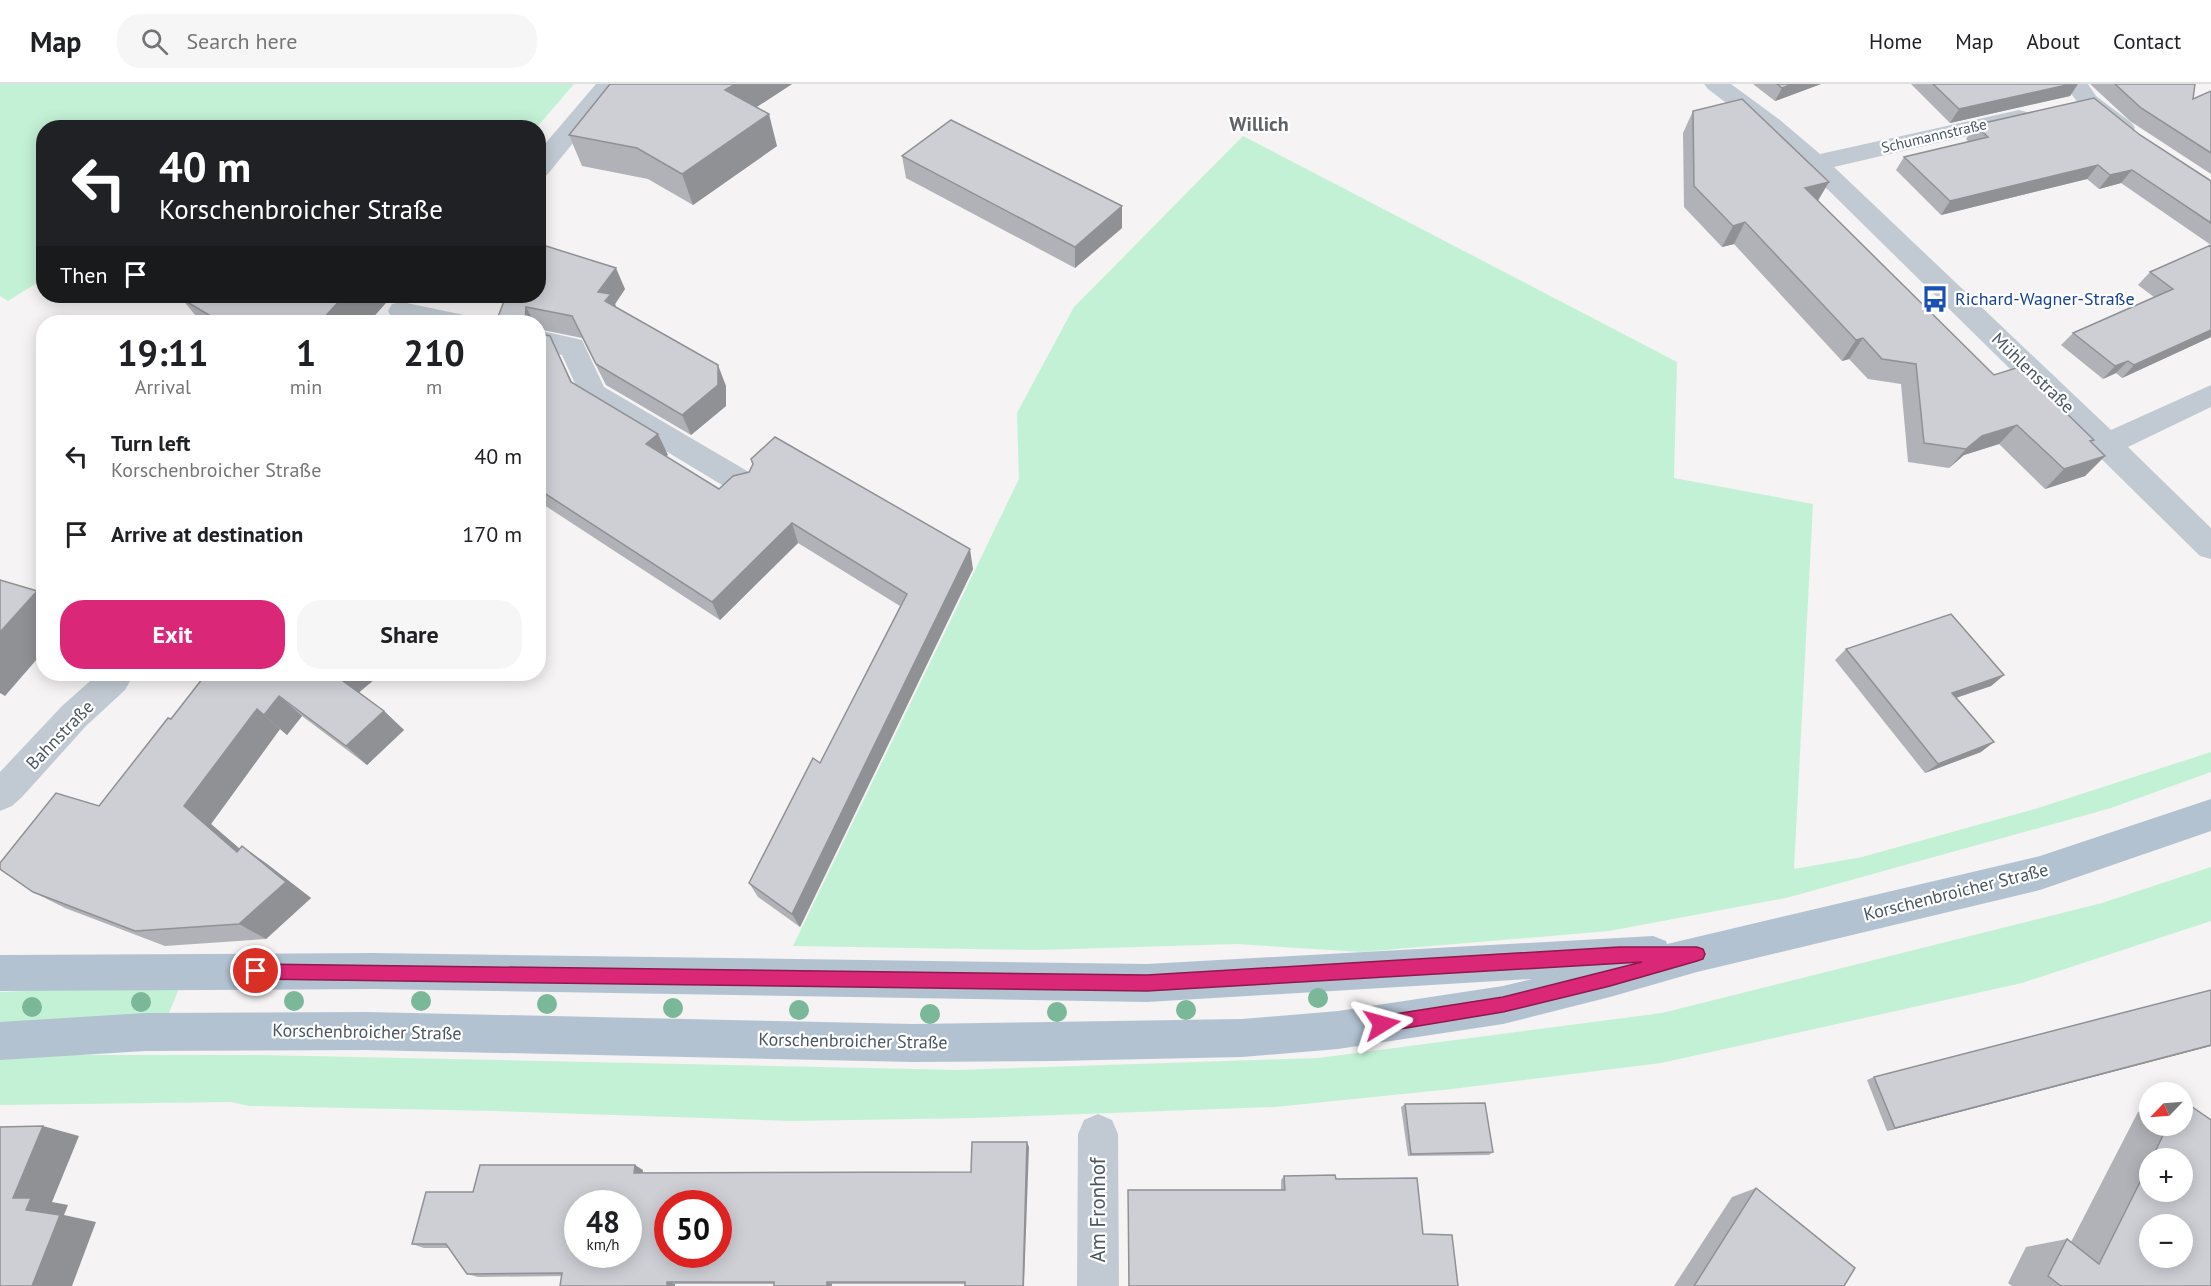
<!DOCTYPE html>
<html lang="en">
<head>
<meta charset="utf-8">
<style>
	body { margin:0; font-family:"PT Sans",sans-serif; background:#f6f6f6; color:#202124; height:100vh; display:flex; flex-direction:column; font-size:22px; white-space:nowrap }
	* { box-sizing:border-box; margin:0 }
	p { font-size:20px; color:#757577 }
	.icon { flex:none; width:33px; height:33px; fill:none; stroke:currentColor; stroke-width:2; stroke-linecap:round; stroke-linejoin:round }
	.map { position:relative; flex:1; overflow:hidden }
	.details { position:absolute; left:36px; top:231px; width:510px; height:366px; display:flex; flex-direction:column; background:#fff; border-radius:24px; box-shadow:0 3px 15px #0003 }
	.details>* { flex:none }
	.banner { position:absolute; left:36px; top:36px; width:510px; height:183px; border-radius:24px; box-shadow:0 3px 15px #0003; background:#202124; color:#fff; overflow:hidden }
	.needle { width:39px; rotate:245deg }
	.buttons { position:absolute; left:2139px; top:998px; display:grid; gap:12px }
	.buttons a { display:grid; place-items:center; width:54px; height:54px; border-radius:50%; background:#fff; box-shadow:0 3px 15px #0003; font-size:30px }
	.speed { position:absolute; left:564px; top:1106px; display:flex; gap:12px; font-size:30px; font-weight:700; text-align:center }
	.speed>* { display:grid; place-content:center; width:78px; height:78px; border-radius:50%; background:#fff; box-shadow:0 3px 15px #0003; line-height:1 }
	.speed small { font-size:15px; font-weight:400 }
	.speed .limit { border:9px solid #d22; background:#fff; color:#111 }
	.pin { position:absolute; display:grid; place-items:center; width:51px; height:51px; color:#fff; margin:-26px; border:3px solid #fff; border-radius:50%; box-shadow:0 2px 6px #0007 }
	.me { position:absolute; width:66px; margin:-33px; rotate:82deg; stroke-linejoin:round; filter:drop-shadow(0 0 4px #0008) }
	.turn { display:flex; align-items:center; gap:21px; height:126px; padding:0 24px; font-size:27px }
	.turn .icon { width:78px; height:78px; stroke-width:2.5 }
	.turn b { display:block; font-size:42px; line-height:51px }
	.then { display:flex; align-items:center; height:57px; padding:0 24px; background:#0003; gap:12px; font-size:22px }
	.eta { display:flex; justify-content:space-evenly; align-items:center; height:102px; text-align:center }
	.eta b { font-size:36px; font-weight:600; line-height:42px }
	.cta { display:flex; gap:12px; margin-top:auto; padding:12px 24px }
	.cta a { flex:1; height:69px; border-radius:24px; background:#db2777; color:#fff; font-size:24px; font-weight:600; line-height:69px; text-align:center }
	.cta a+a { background:#f6f6f6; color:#202124 }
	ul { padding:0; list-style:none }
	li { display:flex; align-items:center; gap:18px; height:78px; padding:0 24px }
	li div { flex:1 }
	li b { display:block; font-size:22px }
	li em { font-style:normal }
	header { display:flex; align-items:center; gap:36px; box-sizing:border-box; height:84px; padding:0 30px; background:#fff; border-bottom:2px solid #e0e0e0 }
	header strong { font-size:28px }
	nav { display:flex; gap:33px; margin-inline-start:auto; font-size:21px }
	.search { width:420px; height:54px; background:#f6f6f6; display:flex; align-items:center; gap:15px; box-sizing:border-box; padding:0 21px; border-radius:24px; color:#757577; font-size:22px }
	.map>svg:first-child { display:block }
	.green { fill:#c3f1d5 }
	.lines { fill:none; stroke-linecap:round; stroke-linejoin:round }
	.minor { fill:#c1cad2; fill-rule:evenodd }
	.major { fill:#b3c2d1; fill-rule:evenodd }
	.tree { fill:#7bb799 }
	.wall { fill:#b0b2b7; fill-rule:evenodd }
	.shaded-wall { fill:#909195 }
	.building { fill:#cdcfd5; stroke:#909195; stroke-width:1.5; fill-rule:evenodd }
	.route { fill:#db2777; stroke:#8e194d; stroke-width:1.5 }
	.labels { text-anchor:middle; stroke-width:4.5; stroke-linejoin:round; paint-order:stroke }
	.far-street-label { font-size:15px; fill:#4a5661; stroke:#fff }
	.transit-label { font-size:18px; fill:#164399; stroke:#fff; text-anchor:start }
	.street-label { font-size:18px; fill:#4a5661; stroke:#fff }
	.far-district-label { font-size:20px; font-weight:bold; fill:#5f6368; stroke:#fff }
	.near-street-label { font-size:21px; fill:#4a5661; stroke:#fff }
</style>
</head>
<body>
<header>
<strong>Map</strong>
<div class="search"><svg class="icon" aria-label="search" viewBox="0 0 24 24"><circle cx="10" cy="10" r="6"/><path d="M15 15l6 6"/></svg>Search here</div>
<nav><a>Home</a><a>Map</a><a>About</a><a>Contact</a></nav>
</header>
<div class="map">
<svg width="2211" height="1202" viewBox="0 0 2211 1202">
	<rect width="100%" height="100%" fill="#f5f3f3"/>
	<g class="green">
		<path d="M 0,0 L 574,0 L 537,43 L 44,44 L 43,195 L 8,217 L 0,212 Z"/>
		<path d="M 1243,52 L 1677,278 L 1674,394 L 1813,420 L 1794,785 L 1862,773 L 2035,725 L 2211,668 L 2211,688 L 2111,724 L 1786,814 L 1609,847 L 1361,868 L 1236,860 L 1038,866 L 793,862 L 1019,395 L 1017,329 L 1074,223 Z"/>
		<path d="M 2211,783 L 2211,837 L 2022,899 L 1661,979 L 1452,1005 L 1275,1023 L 975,1034 L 790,1037 L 496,1027 L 249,1022 L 231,1018 L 0,1021 L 0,974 L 33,971 L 260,971 L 959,986 L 1318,974 L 1662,929 L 2102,819 Z"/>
		<path d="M 181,900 L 168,931 L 0,939 L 0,908 Z"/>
	</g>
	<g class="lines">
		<g class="minor">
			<path d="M 596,0 L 621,0 L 547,91 L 538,93 L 538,68 Z"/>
			<path d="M 1704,0 L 1731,0 L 1780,36 L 1820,70 L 2019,26 L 2027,28 L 2031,33 L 2027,38 L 1834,83 L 2111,346 L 2211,301 L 2211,323 L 2128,363 L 2211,444 L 2211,475 L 2200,472 L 1815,93 L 1763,47 L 1708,5 Z"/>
			<path d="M 2064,0 L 2088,0 L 2096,12 L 2132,39 L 2135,44 L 2132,49 C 2107,56 2077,19 2064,0 Z"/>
			<path d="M 402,218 L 464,231 L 468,238 L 411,238 L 392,234 L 388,227 L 392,220 Z"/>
			<path d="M 538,246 L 582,256 L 604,303 L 754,391 L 758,399 L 754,407 L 743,411 L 732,407 L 583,317 L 562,271 L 538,266 Z"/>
			<path d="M 98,590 L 134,590 L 125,606 L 86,642 L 22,713 L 12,722 L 0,727 L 0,688 L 62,622 Z"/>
			<path d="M 1098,1030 L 1112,1036 L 1118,1050 L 1119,1202 L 1077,1202 L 1078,1050 L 1084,1036 Z"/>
		</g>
		<path class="major" d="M 2211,715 L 2211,747 L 2040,806 L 1697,888 L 1610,913 L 1503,940 L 1338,965 L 1242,973 L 1053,977 L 914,978 L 366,966 L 145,967 L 0,976 L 0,938 L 145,929 L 366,928 L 914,940 L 1242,935 L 1338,927 L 1503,902 L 1532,895 L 1147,918 L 374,905 L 0,907 L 0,871 L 374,869 L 1147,880 L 1653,852 L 1666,857 L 1667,860 L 2040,772 Z"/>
	</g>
	<g class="tree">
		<circle cx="1318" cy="914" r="10"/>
		<circle cx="294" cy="917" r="10"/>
		<circle cx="421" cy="917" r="10"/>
		<circle cx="141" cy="918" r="10"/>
		<circle cx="547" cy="920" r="10"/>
		<circle cx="32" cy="923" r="10"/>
		<circle cx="673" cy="924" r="10"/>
		<circle cx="799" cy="926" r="10"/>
		<circle cx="1186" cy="926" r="10"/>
		<circle cx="1057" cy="928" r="10"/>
		<circle cx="930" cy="930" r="10"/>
	</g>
	<g class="wall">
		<path d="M 610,0 L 792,0 L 756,23 L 777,62 L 693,121 L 648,95 L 582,82 L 569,51 Z"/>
		<path d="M 1753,0 L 1821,0 L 1775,17 Z"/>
		<path d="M 1911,0 L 2078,0 L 2070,12 L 1950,39 Z"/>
		<path d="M 2090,0 L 2195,0 L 2193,15 L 2211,7 L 2211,90 L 2130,37 Z"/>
		<path d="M 1693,27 L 1829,98 L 1818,117 L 1994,291 L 2091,359 L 2105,372 L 2085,392 L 2045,405 L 1999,360 L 1964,371 L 1949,384 L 1908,378 L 1901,300 L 1868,295 L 1849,275 L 1842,277 L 1734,160 L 1722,163 L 1684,123 L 1683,49 Z"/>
		<path d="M 1975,41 L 2140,51 L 2211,97 L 2211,161 L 2121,99 L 2099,105 L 2087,95 L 1941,131 L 1896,86 L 1904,73 L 1969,58 L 1966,55 Z"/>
		<path d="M 902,72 L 1122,122 L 1122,144 L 1075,184 L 906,94 Z"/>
		<path d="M 2211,161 L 2211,253 L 2122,294 L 2116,289 L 2103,295 L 2061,261 L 2073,249 L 2154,213 L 2138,201 L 2150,188 Z"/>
		<path d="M 625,205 L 615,220 L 616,223 L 726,302 L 726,322 L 691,351 L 606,301 L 582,254 L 538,245 L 538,238 L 496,238 L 506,212 Z"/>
		<path d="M 187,212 L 392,212 L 369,238 L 197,238 L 200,237 L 182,215 Z"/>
		<path d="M 538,249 L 560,273 L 572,299 L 668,371 L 666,372 L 719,405 L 973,485 L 800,843 L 758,813 L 749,799 L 820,679 L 900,522 L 798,459 L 720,536 L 538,417 Z"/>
		<path d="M 1846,565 L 2004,591 L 1991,602 L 1956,614 L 1981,668 L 1925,689 L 1835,576 Z"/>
		<path d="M 206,590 L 359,608 L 384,627 L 404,646 L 367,681 L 302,632 L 287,651 L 280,645 L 211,740 L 240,765 L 242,762 L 267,780 L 311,814 L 266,855 L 165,862 L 65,824 L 33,808 L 99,722 L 171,635 Z"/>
		<path d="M 2211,906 L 2211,962 L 1887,1047 L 1867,996 L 1874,993 Z"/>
		<path d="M 1405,1020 L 1493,1068 L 1489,1071 L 1408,1072 L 1401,1023 Z"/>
		<path d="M 2150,1025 L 2150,1041 L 2182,1041 L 2211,1202 L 2012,1202 L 2008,1199 L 2026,1163 L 2067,1155 L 2071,1158 L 2138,1028 ZM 2150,1074 L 2182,1074 L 2150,1107 Z"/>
		<path d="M 1029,1063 L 965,1200 L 675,1200 L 675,1202 L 560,1202 L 562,1192 L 478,1193 L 467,1190 L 449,1164 L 424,1164 L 412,1160 L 473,1108 L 643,1086 L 643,1089 L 971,1088 Z"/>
		<path d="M 1284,1092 L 1336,1095 L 1423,1150 L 1458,1202 L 1129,1202 L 1128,1106 L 1281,1106 L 1281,1096 Z"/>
		<path d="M 1756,1104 L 1844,1202 L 1674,1202 L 1732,1113 Z"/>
	</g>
	<g class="shaded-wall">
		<path d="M 735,0 L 792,0 L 734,38 L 725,6 Z"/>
		<path d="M 1792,0 L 1821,0 L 1775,17 L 1782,4 Z"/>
		<path d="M 2071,0 L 2078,0 L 2070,12 L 1950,39 L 1959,25 Z"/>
		<path d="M 769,30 L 777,62 L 693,121 L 682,90 Z"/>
		<path d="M 2098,81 L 2087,95 L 1941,131 L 1950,117 Z"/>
		<path d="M 2132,86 L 2121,99 L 2099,105 L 2110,91 Z"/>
		<path d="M 1829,98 L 1816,119 L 1805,104 Z"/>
		<path d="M 1122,122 L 1122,144 L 1075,184 L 1075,163 Z"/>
		<path d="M 1745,138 L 1734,160 L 1722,163 L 1733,142 Z"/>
		<path d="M 616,184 L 625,205 L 615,220 L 620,232 L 615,239 L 598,208 Z"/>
		<path d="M 344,212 L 392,212 L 369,238 L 320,238 Z"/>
		<path d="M 526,223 L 534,238 L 525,238 Z"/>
		<path d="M 2211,246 L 2211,253 L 2122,294 L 2134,281 Z"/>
		<path d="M 550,252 L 560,273 L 582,319 L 571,298 Z"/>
		<path d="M 1863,254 L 1849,275 L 1842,277 L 1856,256 Z"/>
		<path d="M 2128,277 L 2116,289 L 2103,295 L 2115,282 Z"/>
		<path d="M 718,281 L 726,302 L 726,322 L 691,351 L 682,331 Z"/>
		<path d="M 2017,341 L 1999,360 L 1964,371 L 1949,384 L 1966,365 L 1982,352 Z"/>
		<path d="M 658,350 L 668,371 L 656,381 L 646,360 Z"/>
		<path d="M 2105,372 L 2085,392 L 2045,405 L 2064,385 Z"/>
		<path d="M 792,439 L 798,459 L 720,536 L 712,518 Z"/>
		<path d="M 970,465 L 973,485 L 800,843 L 792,830 Z"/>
		<path d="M 37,507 L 44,512 L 44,567 L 5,612 L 0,609 L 0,548 Z"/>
		<path d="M 337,590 L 381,590 L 356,611 L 335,591 Z"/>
		<path d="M 2004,591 L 1991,602 L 1940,619 L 1952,609 Z"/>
		<path d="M 279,612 L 302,632 L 287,651 L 264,631 Z"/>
		<path d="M 257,625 L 280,645 L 211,740 L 262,784 L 237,768 L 184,722 Z"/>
		<path d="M 384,627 L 404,646 L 367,681 L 346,662 Z"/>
		<path d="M 1994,658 L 1981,668 L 1925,689 L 1938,680 Z"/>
		<path d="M 242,762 L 267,780 L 311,814 L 266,855 L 239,840 Z"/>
		<path d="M 2211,961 L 2211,962 L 1887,1047 L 1895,1044 Z"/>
		<path d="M 43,1042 L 79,1052 L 52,1118 L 68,1121 L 64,1131 L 96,1138 L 72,1202 L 32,1202 L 26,1126 L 13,1114 Z"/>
		<path d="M 1027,1058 L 1029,1063 L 1024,1202 L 1023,1202 Z"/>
		<path d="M 635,1081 L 643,1086 L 642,1094 L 634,1089 Z"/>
		<path d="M 667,1198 L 675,1200 L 675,1202 L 667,1202 Z"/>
		<path d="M 827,1198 L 832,1200 L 832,1202 L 827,1202 Z"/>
	</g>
	<g class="building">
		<path d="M 610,0 L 735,0 L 725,6 L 769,30 L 682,90 L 637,64 L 569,51 Z"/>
		<path d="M 1777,0 L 1792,0 L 1782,4 Z"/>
		<path d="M 1933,0 L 2071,0 L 1959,25 Z"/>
		<path d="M 2115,0 L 2195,0 L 2193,15 L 2211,7 L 2211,69 L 2141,24 Z"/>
		<path d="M 2094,14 L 2140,51 L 2211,97 L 2211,139 L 2132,86 L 2110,91 L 2098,81 L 1950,117 L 1904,73 L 1988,53 L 1975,41 Z"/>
		<path d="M 1742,15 L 1829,98 L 1805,104 L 1994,291 L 2019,283 L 2094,356 L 2090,357 L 2105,372 L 2064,385 L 2017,341 L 1982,352 L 1966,365 L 1924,359 L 1916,280 L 1882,275 L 1863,254 L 1856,256 L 1745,138 L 1733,142 L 1694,102 L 1693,27 Z"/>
		<path d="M 951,36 L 1122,122 L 1075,163 L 902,72 Z"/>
		<path d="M 2211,161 L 2211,246 L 2134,281 L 2128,277 L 2115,282 L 2073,249 L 2173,205 L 2150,188 Z"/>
		<path d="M 546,162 L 616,184 L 598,208 L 611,210 L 605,217 L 718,281 L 718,301 L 682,331 L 596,280 L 572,232 L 526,223 L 525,238 L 496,238 L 506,212 L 538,212 L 538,170 Z"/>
		<path d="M 187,212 L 344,212 L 320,238 L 197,238 L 209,231 L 182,215 Z"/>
		<path d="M 538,249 L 550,252 L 571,298 L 658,350 L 646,360 L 719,405 L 733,392 L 749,388 L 753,380 L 751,375 L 775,353 L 970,465 L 792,830 L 749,799 L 813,674 L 820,679 L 907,510 L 792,439 L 712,518 L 538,405 Z"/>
		<path d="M 44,404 L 44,414 L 38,410 Z"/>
		<path d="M 0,496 L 37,507 L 0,548 Z"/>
		<path d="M 1951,530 L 2004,591 L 1952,609 L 1994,658 L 1938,680 L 1846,565 Z"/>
		<path d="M 206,590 L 337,590 L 335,591 L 384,627 L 346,662 L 279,612 L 264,631 L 257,625 L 184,722 L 237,768 L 242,762 L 286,798 L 239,840 L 135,847 L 33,808 L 0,785 L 0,779 L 56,709 L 99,722 L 168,634 L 171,635 Z"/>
		<path d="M 2211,906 L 2211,961 L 1895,1044 L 1874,993 Z"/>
		<path d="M 2182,1016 L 2211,1036 L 2211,1202 L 2061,1202 L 2048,1192 L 2067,1155 L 2099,1180 L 2150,1078 L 2150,1107 L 2182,1107 L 2182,1074 L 2152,1074 L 2168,1041 L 2182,1041 ZM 2150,1140 L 2182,1140 L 2182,1173 L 2150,1173 Z"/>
		<path d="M 1485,1019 L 1493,1068 L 1411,1070 L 1405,1020 Z"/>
		<path d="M 43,1042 L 13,1114 L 31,1114 L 26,1126 L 60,1131 L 32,1202 L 0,1202 L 0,1043 Z"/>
		<path d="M 972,1058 L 1027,1058 L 1023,1202 L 965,1202 L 965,1198 L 827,1198 L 827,1202 L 774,1202 L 774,1198 L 667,1198 L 667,1202 L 560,1202 L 562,1189 L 467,1190 L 446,1160 L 412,1160 L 426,1108 L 473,1108 L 480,1081 L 635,1081 L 634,1089 L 971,1088 ZM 578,1119 L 628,1119 L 628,1170 L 578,1170 ZM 668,1119 L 718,1119 L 718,1170 L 668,1170 Z"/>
		<path d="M 1335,1091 L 1336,1095 L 1417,1094 L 1423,1150 L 1452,1151 L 1458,1202 L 1129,1202 L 1128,1106 L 1285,1106 L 1284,1092 Z"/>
		<path d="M 1756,1104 L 1855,1184 L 1844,1202 L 1694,1202 Z"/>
	</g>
	<path class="route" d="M 1619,863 L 1697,863 L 1703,865 L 1705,870 L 1703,875 L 1697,877 L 1610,902 L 1503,928 L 1382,948 L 1376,946 L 1374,940 L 1376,934 L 1382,932 L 1503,913 L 1642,878 L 1147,907 L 256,895 L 250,893 L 248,887 L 250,882 L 256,880 L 1147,891 Z"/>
	<defs>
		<symbol id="bus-bare" viewBox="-9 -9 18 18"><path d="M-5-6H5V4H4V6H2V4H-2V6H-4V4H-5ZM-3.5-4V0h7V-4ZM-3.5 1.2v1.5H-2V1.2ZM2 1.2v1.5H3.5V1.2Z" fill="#1a4fb4" stroke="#fff" stroke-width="2.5" paint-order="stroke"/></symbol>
	</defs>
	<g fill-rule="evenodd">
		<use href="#bus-bare" x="1916" y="196" width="38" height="38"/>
	</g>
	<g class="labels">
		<g class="far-street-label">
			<text transform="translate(1934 52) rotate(-13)" y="5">Schumannstraße</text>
		</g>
		<g class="transit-label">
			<text x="1955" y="221">Richard-Wagner-Straße</text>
		</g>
		<g class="street-label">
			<text transform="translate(2033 289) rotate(44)" y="6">Mühlenstraße</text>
			<text transform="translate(60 651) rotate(-46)" y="6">Bahnstraße</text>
			<text transform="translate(1956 808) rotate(-14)" y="6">Korschenbroicher Straße</text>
			<text transform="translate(367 948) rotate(1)" y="6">Korschenbroicher Straße</text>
			<text transform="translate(853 957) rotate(1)" y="6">Korschenbroicher Straße</text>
		</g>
		<g class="far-district-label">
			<text x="1259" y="47">Willich</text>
		</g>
		<g class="near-street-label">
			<text transform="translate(1098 1126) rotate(-90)" y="7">Am Fronhof</text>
		</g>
	</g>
</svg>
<div class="buttons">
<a><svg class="needle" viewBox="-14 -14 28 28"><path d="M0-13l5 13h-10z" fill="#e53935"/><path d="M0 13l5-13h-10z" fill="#757577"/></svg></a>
<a>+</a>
<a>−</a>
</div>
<div class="speed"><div>48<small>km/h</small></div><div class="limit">50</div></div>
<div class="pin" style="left:256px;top:887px;background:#d93025"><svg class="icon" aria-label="arrive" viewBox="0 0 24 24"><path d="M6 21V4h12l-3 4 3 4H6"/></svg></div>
<svg class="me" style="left:1382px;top:940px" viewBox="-20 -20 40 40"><path d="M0-17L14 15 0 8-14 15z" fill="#db2777" stroke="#fff" stroke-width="4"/></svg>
<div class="banner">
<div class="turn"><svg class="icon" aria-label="left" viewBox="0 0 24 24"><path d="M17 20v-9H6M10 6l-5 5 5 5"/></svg><div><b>40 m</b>Korschenbroicher Straße</div></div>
<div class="then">Then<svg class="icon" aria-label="arrive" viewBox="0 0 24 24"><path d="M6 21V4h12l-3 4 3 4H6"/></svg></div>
</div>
<section class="details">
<div class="eta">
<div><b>19:11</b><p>Arrival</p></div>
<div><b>1</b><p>min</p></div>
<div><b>210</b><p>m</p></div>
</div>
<ul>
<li><svg class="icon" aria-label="left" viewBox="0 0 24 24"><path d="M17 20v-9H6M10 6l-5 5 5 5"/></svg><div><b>Turn left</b><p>Korschenbroicher Straße</p></div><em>40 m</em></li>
<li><svg class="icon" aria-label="arrive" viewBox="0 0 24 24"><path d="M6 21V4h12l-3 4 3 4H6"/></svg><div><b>Arrive at destination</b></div><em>170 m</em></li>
</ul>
<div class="cta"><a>Exit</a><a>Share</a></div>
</section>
</div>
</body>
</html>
